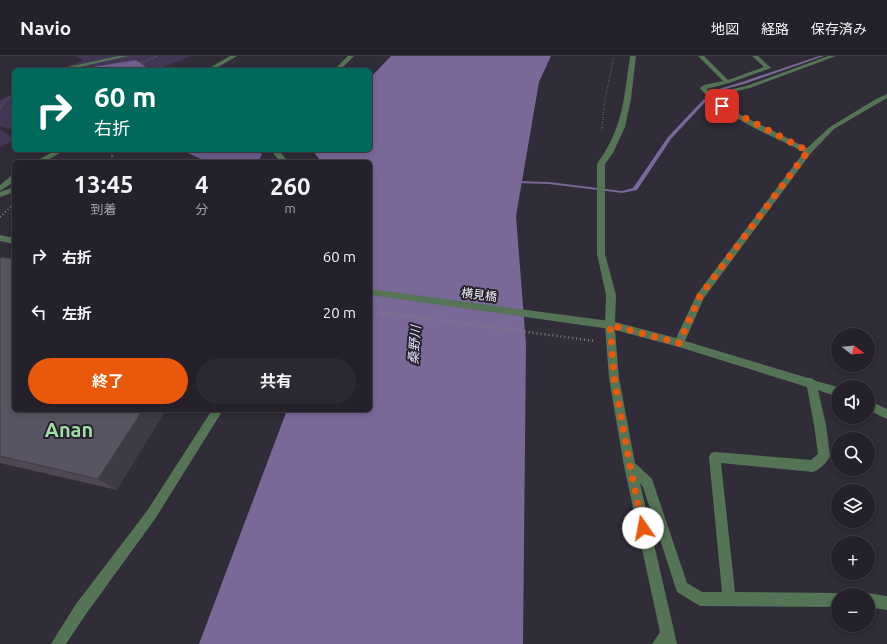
<!DOCTYPE html>
<html lang="ja">
<head>
<meta charset="utf-8">
<style>
	body { margin:0; font-family:Ubuntu,"Noto Sans JP",sans-serif; background:#2c2932; color:#f1f3f6; height:100vh; display:flex; flex-direction:column; font-size:15px; white-space:nowrap }
	* { box-sizing:border-box; margin:0 }
	p { font-size:13px; color:#a3a3a8 }
	.icon { flex:none; width:22px; height:22px; fill:none; stroke:currentColor; stroke-width:2; stroke-linecap:round; stroke-linejoin:round }
	.map { position:relative; flex:1; overflow:hidden }
	.side { position:absolute; left:12px; top:104px; width:360px; height:252px; display:flex; flex-direction:column; background:#24212a; border-radius:6px; box-shadow:0 2px 6px #0003,0 0 0 1px #413e47 }
	.side>* { flex:none }
	.hud { position:absolute; left:12px; top:12px; width:360px; height:84px; border-radius:6px; box-shadow:0 2px 6px #0003,0 0 0 1px #413e47; background:#00695c; color:#fff; overflow:hidden }
	.needle { width:26px; rotate:106deg }
	.tools { position:absolute; left:831px; top:272px; display:grid; gap:8px }
	.tools a { display:grid; place-items:center; width:44px; height:44px; border-radius:50%; background:#24212a; box-shadow:0 2px 6px #0003,0 0 0 1px #413e47; font-size:20px }
	.pin { position:absolute; display:grid; place-items:center; width:34px; height:34px; color:#fff; margin:-17px; border-radius:8px; box-shadow:0 2px 6px #0006 }
	.me { position:absolute; width:44px; margin:-22px; rotate:348deg; stroke-linejoin:round; filter:drop-shadow(0 0 3px #0008) }
	.turn { display:flex; align-items:center; gap:14px; height:84px; padding:0 16px; font-size:18px }
	.turn .icon { width:52px; height:52px; stroke-width:2.5 }
	.turn b { display:block; font-size:28px; line-height:34px }
	.eta { display:flex; justify-content:space-evenly; align-items:center; height:68px; text-align:center }
	.eta b { font-size:24px; font-weight:700; line-height:28px }
	.action { display:flex; gap:8px; margin-top:auto; padding:8px 16px }
	.action a { flex:1; height:46px; border-radius:24px; background:#ea580c; color:#fff; font-size:16px; font-weight:700; line-height:46px; text-align:center }
	.action a+a { background:#2c2932; color:#f1f3f6 }
	ul { padding:0; list-style:none }
	li { display:flex; align-items:center; gap:12px; height:56px; padding:0 16px }
	li div { flex:1 }
	li b { display:block; font-size:15px }
	li em { font-style:normal }
	header { display:flex; align-items:center; gap:24px; box-sizing:border-box; height:56px; padding:0 20px; background:#24212a; border-bottom:1px solid #413e47 }
	header strong { font-size:19px }
	nav { display:flex; gap:22px; margin-inline-start:auto; font-size:14px }
	.map>svg:first-child { display:block }
	.green { fill:#423855 }
	.forest { fill:#6d5d8c }
	.water { fill:#796898 }
	.lines { fill:none; stroke-linecap:round; stroke-linejoin:round }
	.stream { fill:#796898; fill-rule:evenodd }
	.path-far2 { stroke:#827f89; stroke-width:1.5; stroke-dasharray:0.5 2; stroke-linecap:butt }
	.path-far1 { stroke:#827f89; stroke-width:2; stroke-dasharray:1 2.5; stroke-linecap:butt }
	.path { stroke:#827f89; stroke-width:2.5; stroke-dasharray:1 3; stroke-linecap:butt }
	.service { fill:#547455; fill-rule:evenodd }
	.minor { fill:#547455; fill-rule:evenodd }
	.tertiary { fill:#547455; fill-rule:evenodd }
	.wall { fill:#4d4854 }
	.shaded-wall { fill:#3e3b45 }
	.building { fill:#595462; stroke:#3e3b45 }
	.route { stroke:#ea580c; stroke-width:7; stroke-dasharray:0 12.6 }
	.labels { text-anchor:middle; stroke-width:4; stroke-linejoin:round; paint-order:stroke }
	.street-label { font-size:12px; fill:#f1eef6; stroke:#26232e }
	.water-label { font-size:13px; font-style:italic; fill:#e4dbf9; stroke:#26232e }
	.town-label { font-size:20px; font-weight:bold; fill:#a2dea5; stroke:#26232e }
</style>
</head>
<body>
<header>
<strong>Navio</strong>
<nav><a>地図</a><a>経路</a><a>保存済み</a></nav>
</header>
<div class="map">
<svg width="887" height="588" viewBox="0 0 887 588">
	<rect width="100%" height="100%" fill="#302c38"/>
	<g class="green">
		<path d="M 76,0 L 192,0 L 156,14 L 56,14 L 83,5 Z"/>
		<path d="M 14,37 L 14,73 L 0,71 L 0,44 Z"/>
		<path d="M 0,73 L 14,82 L 14,84 L 0,91 Z"/>
	</g>
	<g class="forest">
		<path d="M 136,4 L 147,12 L 146,14 L 74,14 Z"/>
		<path d="M 181,94 L 258,94 L 262,98 L 258,106 L 201,106 L 201,103 Z"/>
	</g>
	<path class="water" d="M 391,0 L 551,0 L 539,26 L 516,160 L 526,288 L 523,588 L 199,588 L 287,354 L 370,354 L 370,106 L 322,106 L 315,98 L 318,94 L 370,94 L 370,22 Z"/>
	<g class="lines">
		<g class="stream">
			<path d="M 819,0 L 824,0 L 744,28 L 714,36 L 712,35 L 742,26 Z"/>
			<path d="M 704,43 L 707,44 L 671,83 L 637,134 L 622,137 L 549,128 L 515,127 L 513,126 L 515,125 L 549,126 L 622,135 L 633,132 L 668,81 Z"/>
		</g>
		<g class="path-far2">
			<path d="M 138,8 L 157,0"/>
			<path d="M 0,54 L 3,46 L 14,39"/>
			<path d="M 602,74 L 604,48 L 614,0"/>
			<path d="M 109,94 L 113,101"/>
		</g>
		<g class="path-far1">
			<path d="M 112,100 L 115,106"/>
			<path d="M 0,161 L 13,149"/>
		</g>
		<path class="path" d="M 370,255 L 595,285"/>
		<g class="service">
			<path d="M 118,0 L 129,0 L 66,14 L 59,13 Z"/>
			<path d="M 698,0 L 704,0 L 728,24 L 764,11 L 752,0 L 758,0 L 771,12 L 729,27 L 703,34 L 700,32 L 704,29 L 723,25 Z"/>
		</g>
		<g class="minor">
			<path d="M 230,0 L 237,0 L 213,14 L 206,14 Z"/>
			<path d="M 630,0 L 636,0 L 631,43 L 625,71 L 613,97 L 605,108 L 605,198 L 616,239 L 615,266 L 676,282 L 697,238 L 804,96 C 772,80 721,60 700,32 L 701,31 L 705,31 L 711,38 L 746,30 L 828,0 L 836,0 L 750,32 L 718,39 L 715,42 L 735,56 L 807,92 L 830,71 L 876,43 L 887,38 L 887,42 L 834,73 L 811,97 L 704,242 L 685,285 L 808,322 L 811,322 L 816,325 L 838,331 L 838,341 L 818,334 L 826,369 L 830,400 C 827,407 820,413 813,416 L 721,407 L 735,536 L 838,537 L 842,539 L 838,539 L 838,551 L 700,550 L 677,536 L 643,431 L 640,427 L 677,588 L 652,588 L 660,576 L 624,410 L 609,322 L 605,269 L 606,239 L 597,198 L 597,108 C 623,72 624,43 630,0 ZM 615,274 L 679,291 L 807,331 L 814,369 L 818,398 L 811,404 L 715,396 L 711,397 L 709,401 L 722,536 L 702,536 L 687,527 L 652,423 L 635,407 L 619,322 Z"/>
			<path d="M 56,94 L 65,94 L 44,106 L 35,106 Z"/>
			<path d="M 11,120 L 14,120 L 14,126 L 0,135 L 0,129 Z"/>
			<path d="M 14,131 L 14,136 L 0,141 L 0,136 Z"/>
			<path d="M 868,344 L 887,353 L 887,363 L 868,354 Z"/>
			<path d="M 212,354 L 223,354 L 155,463 L 86,558 L 66,588 L 51,588 L 76,548 L 147,455 Z"/>
			<path d="M 868,537 L 887,540 L 887,554 L 868,551 L 868,539 L 864,539 Z"/>
		</g>
		<g class="tertiary">
			<path d="M 348,0 L 354,0 L 340,14 L 334,14 Z"/>
			<path d="M 271,94 L 279,94 L 288,106 L 280,106 Z"/>
			<path d="M 0,179 L 14,182 L 14,188 L 0,185 Z"/>
			<path d="M 370,233 L 610,265 L 615,269 L 610,273 L 370,239 Z"/>
		</g>
	</g>
	<path class="wall" d="M 0,201 L 117,434 L 0,407 Z"/>
	<path class="shaded-wall" d="M 143,354 L 166,354 L 117,434 L 98,423 Z"/>
	<path class="building" d="M 0,201 L 14,203 L 14,354 L 143,354 L 98,423 L 0,400 Z"/>
	<g class="lines">
		<path class="route" d="M 643,472 L 630,410 L 614,322 L 610,269 L 679,287 L 700,240 L 808,95 L 722,50"/>
	</g>
	<g class="labels">
		<g class="street-label">
			<text transform="translate(479 239) rotate(7)" y="4">横見橋</text>
		</g>
		<g class="water-label">
			<text transform="translate(414 289) rotate(-86)" y="5">桑野川</text>
		</g>
		<g class="town-label">
			<text x="69" y="381">Anan</text>
		</g>
	</g>
</svg>
<div class="tools">
<a><svg class="needle" viewBox="-14 -14 28 28"><path d="M0-13l5 13h-10z" fill="#e53935"/><path d="M0 13l5-13h-10z" fill="#a3a3a8"/></svg></a>
<a><svg class="icon" aria-label="sound" viewBox="0 0 24 24"><path d="M4 9h4l5-4v14l-5-4H4zM17 9q2 3 0 6"/></svg></a>
<a><svg class="icon" aria-label="search" viewBox="0 0 24 24"><circle cx="10" cy="10" r="6"/><path d="M15 15l6 6"/></svg></a>
<a><svg class="icon" aria-label="layers" viewBox="0 0 24 24"><path d="M12 4l9 5-9 5-9-5zM3 14l9 5 9-5"/></svg></a>
<a>+</a>
<a>−</a>
</div>
<div class="pin" style="left:722px;top:50px;background:#d93025"><svg class="icon" aria-label="arrive" viewBox="0 0 24 24"><path d="M6 21V4h12l-3 4 3 4H6"/></svg></div>
<svg class="me" style="left:643px;top:472px" viewBox="-20 -20 40 40"><circle r="19" fill="#fff"/><path d="M0-13L10 11 0 6-10 11z" fill="#ea580c"/></svg>
<div class="hud">
<div class="turn"><svg class="icon" aria-label="right" viewBox="0 0 24 24"><path d="M7 20v-9h11M14 6l5 5-5 5"/></svg><div><b>60 m</b>右折</div></div>
</div>
<section class="side">
<div class="eta">
<div><b>13:45</b><p>到着</p></div>
<div><b>4</b><p>分</p></div>
<div><b>260</b><p>m</p></div>
</div>
<ul>
<li><svg class="icon" aria-label="right" viewBox="0 0 24 24"><path d="M7 20v-9h11M14 6l5 5-5 5"/></svg><div><b>右折</b></div><em>60 m</em></li>
<li><svg class="icon" aria-label="left" viewBox="0 0 24 24"><path d="M17 20v-9H6M10 6l-5 5 5 5"/></svg><div><b>左折</b></div><em>20 m</em></li>
</ul>
<div class="action"><a>終了</a><a>共有</a></div>
</section>
</div>
</body>
</html>
